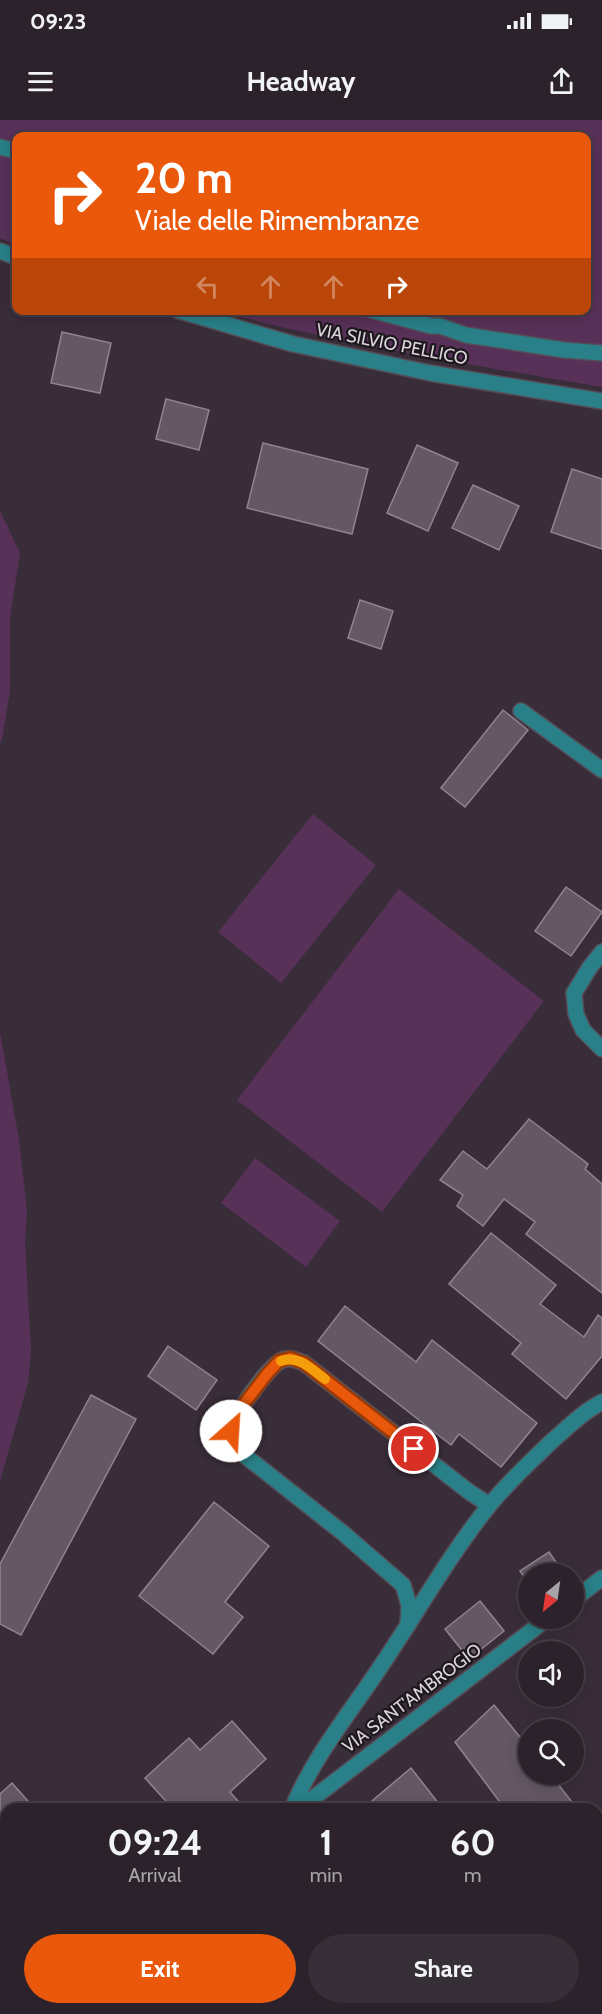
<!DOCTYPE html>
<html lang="en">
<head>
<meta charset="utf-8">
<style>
	body { margin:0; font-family:Cabin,sans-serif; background:#372f37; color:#f1f3f6; height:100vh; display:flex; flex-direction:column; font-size:22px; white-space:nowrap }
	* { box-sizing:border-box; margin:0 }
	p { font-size:20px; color:#a6a4a9 }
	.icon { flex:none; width:33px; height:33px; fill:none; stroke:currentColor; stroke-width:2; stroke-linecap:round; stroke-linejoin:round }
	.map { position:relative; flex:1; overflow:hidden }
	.panel { position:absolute; left:0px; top:1683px; width:603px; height:212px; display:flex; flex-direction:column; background:#2b222b; border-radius:18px 18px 0 0; box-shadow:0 3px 15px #0003,0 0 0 2px #473f47 }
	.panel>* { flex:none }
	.top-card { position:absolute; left:12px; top:12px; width:579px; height:183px; border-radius:12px; box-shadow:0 3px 15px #0003,0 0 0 2px #473f47; background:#ea580c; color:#fff; overflow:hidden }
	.needle { width:39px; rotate:209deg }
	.buttons { position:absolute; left:518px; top:1443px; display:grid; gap:12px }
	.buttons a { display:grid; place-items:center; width:66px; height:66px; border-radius:50%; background:#2b222b; box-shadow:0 3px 15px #0003,0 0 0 2px #473f47; font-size:30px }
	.pin { position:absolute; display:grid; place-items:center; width:51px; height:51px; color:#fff; margin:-26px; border:3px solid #fff; border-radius:50%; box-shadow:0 2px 6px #0007 }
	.me { position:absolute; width:66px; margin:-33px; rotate:26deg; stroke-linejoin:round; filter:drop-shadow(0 0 4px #0008) }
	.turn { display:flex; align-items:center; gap:21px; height:126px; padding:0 24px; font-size:27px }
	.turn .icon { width:78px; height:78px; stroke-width:2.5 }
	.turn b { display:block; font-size:42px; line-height:51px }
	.lanes { display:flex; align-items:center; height:57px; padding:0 24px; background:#0003; justify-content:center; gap:30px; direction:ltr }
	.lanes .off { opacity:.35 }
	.eta { display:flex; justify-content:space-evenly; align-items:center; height:102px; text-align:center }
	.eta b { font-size:36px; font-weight:700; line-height:42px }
	.action { display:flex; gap:12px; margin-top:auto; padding:12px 24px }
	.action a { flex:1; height:69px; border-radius:36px; background:#ea580c; color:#fff; font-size:24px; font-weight:700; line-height:69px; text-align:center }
	.action a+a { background:#372f37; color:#f1f3f6 }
	.status { display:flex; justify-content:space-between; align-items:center; height:42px; padding:0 30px; background:#2b222b; direction:ltr }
	.status svg { height:16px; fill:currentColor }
	header { display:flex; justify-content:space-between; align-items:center; height:78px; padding:0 24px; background:#2b222b; font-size:27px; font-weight:700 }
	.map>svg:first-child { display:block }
	.green { fill:#583159 }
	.building { fill:#645864; stroke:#918391; stroke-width:1.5 }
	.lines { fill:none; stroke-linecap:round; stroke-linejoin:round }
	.minor-casing { stroke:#564b56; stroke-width:18 }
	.minor { stroke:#298088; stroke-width:15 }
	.route-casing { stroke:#983908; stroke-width:15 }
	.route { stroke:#ea580c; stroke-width:10 }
	.slow { stroke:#f59e0b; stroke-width:10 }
	.labels { text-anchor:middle; stroke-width:4.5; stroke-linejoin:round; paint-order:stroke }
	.street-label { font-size:18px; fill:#dad3da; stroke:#1d181d }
</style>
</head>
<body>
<div class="status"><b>09:23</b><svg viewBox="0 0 49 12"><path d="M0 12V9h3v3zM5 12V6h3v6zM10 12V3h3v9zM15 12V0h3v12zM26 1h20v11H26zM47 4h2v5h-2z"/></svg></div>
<header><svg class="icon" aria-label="menu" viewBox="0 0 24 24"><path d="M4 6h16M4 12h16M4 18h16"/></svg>Headway<svg class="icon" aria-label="share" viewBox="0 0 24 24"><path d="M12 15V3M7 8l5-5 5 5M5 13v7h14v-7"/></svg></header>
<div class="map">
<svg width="602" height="1894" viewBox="0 0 602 1894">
	<rect width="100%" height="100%" fill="#392d39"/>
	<g class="green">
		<path d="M 0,0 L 602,0 L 602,267 C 473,245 345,225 218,191 L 586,190 L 586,16 L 16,16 L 16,125 L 0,118 Z"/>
		<path d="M 0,391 L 20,433 L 10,498 L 10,571 L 2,619 L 0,623 Z"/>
		<path d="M 313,694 L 376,745 L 281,863 L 218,812 Z"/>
		<path d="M 399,769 L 544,881 L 382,1092 L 237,980 Z"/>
		<path d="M 0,912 L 19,1020 L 27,1090 L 25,1121 L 31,1231 L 28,1263 L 0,1361 Z"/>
		<path d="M 255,1038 L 340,1101 L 306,1147 L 221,1083 Z"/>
	</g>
	<g class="building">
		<path d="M 62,212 L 111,223 L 100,273 L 51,263 Z"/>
		<path d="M 166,279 L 209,290 L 199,330 L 156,319 Z"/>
		<path d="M 263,323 L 368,349 L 352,414 L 247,388 Z"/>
		<path d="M 417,325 L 458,343 L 428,411 L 387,393 Z"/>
		<path d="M 572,349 L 602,359 L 602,429 L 551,412 Z"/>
		<path d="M 473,365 L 519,386 L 499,430 L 452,408 Z"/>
		<path d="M 360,480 L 393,491 L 381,529 L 348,518 Z"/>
		<path d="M 503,590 L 528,610 L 465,687 L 441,668 Z"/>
		<path d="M 566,767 L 602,792 L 571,836 L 535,811 Z"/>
		<path d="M 529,999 L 588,1044 L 585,1049 L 602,1064 L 602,1173 L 526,1114 L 535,1102 L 504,1079 L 483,1106 L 457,1086 L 463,1075 L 440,1060 L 463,1031 L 487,1049 Z"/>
		<path d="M 491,1113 L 556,1165 L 540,1184 L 584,1217 L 598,1195 L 602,1198 L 602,1236 L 566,1279 L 512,1234 L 521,1223 L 449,1164 Z"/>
		<path d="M 345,1186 L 416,1242 L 432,1220 L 537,1303 L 501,1347 L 459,1314 L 451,1325 L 318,1221 Z"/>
		<path d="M 168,1226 L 217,1260 L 196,1290 L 148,1256 Z"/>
		<path d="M 91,1275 L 136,1299 L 21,1515 L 0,1504 L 0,1444 Z"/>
		<path d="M 214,1382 L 269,1426 L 225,1482 L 243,1497 L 213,1534 L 139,1476 Z"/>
		<path d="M 549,1432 L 564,1454 L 528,1454 L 528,1463 L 520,1451 Z"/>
		<path d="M 480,1481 L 504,1511 L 469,1539 L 445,1509 Z"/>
		<path d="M 494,1585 L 528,1627 L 528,1654 L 550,1654 L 572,1682 L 563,1689 L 505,1689 L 455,1622 Z"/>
		<path d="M 232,1601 L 266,1639 L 230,1672 L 245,1689 L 173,1689 L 145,1658 L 189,1618 L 200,1630 Z"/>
		<path d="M 411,1648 L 443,1689 L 377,1689 L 372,1681 Z"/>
		<path d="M 12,1663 L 35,1689 L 6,1689 L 6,1733 L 0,1738 L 0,1674 Z"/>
		<path d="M 597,1722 L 602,1727 L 602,1776 L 597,1780 Z"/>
		<path d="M 0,1780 L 6,1787 L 6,1877 L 0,1871 Z"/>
		<path d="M 321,1888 L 363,1888 L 358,1894 L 322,1894 L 319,1890 Z"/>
		<path d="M 413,1888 L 429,1888 L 435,1894 L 408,1894 Z"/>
	</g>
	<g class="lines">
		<defs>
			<g id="minor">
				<path d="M 0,27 L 16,31"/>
				<path d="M 0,131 L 16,137"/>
				<path d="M 177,190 L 293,224 L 430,253 L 602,281"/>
				<path d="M 371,190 L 431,206 L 440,206 L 466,215 L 564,230 L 602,233"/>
				<path d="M 521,591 L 602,650"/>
				<path d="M 602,832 L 590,847 L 574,873 L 576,894 L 583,910 L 602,929"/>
				<path d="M 573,1480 L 602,1458"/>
				<path d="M 408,1505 L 409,1485 L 403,1465 L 343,1413 L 234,1327 C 233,1321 230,1314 231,1309 C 235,1294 268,1247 282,1240 C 290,1237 296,1240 304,1243 L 468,1371 L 489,1385"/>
				<path d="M 292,1689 C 313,1637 350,1593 381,1546 C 417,1493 448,1437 488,1387 C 507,1363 530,1342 552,1321 C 568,1307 583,1292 602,1282"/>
				<path d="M 299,1689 L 548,1498"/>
				<path d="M 597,1869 L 602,1869"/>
				<path d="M 141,1888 L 145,1894"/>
				<path d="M 52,1894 L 58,1888"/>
			</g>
		</defs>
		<use href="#minor" class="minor-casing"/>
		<use href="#minor" class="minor"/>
	</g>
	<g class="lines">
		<defs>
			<path id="route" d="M 231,1311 L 237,1293 L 267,1254 L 279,1241 L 290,1238 L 304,1243 L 414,1329"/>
		</defs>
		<use href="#route" class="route-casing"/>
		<use href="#route" class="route"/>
		<path class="slow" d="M 281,1241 C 299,1235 311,1249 325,1259"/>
	</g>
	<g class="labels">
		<g class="street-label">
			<text transform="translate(392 224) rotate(11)" y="6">VIA SILVIO PELLICO</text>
			<text transform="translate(412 1578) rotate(-37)" y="6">VIA SANT'AMBROGIO</text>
		</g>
	</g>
</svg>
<div class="buttons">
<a><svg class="needle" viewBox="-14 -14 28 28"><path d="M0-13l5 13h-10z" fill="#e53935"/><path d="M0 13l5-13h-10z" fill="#a6a4a9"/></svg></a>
<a><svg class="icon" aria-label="sound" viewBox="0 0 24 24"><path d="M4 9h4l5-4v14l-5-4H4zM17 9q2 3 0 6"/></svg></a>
<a><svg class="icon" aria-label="search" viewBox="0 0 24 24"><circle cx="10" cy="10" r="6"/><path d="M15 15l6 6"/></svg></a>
</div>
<div class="pin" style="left:414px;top:1329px;background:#d93025"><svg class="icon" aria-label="arrive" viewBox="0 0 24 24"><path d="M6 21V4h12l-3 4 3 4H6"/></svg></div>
<svg class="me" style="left:231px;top:1311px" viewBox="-20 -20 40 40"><circle r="19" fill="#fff"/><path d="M0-13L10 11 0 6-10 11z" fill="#ea580c"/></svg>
<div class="top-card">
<div class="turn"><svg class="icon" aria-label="right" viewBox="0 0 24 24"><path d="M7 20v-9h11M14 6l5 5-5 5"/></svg><div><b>20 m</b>Viale delle Rimembranze</div></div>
<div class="lanes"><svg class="icon off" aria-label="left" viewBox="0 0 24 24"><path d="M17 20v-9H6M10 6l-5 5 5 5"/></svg><svg class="icon off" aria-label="ahead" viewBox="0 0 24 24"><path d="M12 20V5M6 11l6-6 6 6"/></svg><svg class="icon off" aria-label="ahead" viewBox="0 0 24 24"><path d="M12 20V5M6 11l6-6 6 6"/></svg><svg class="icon" aria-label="right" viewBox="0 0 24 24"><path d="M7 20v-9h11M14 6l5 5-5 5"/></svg></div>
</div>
<section class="panel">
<div class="eta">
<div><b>09:24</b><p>Arrival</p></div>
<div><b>1</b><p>min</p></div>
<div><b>60</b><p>m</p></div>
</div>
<div class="action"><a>Exit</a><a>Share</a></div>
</section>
</div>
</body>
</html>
